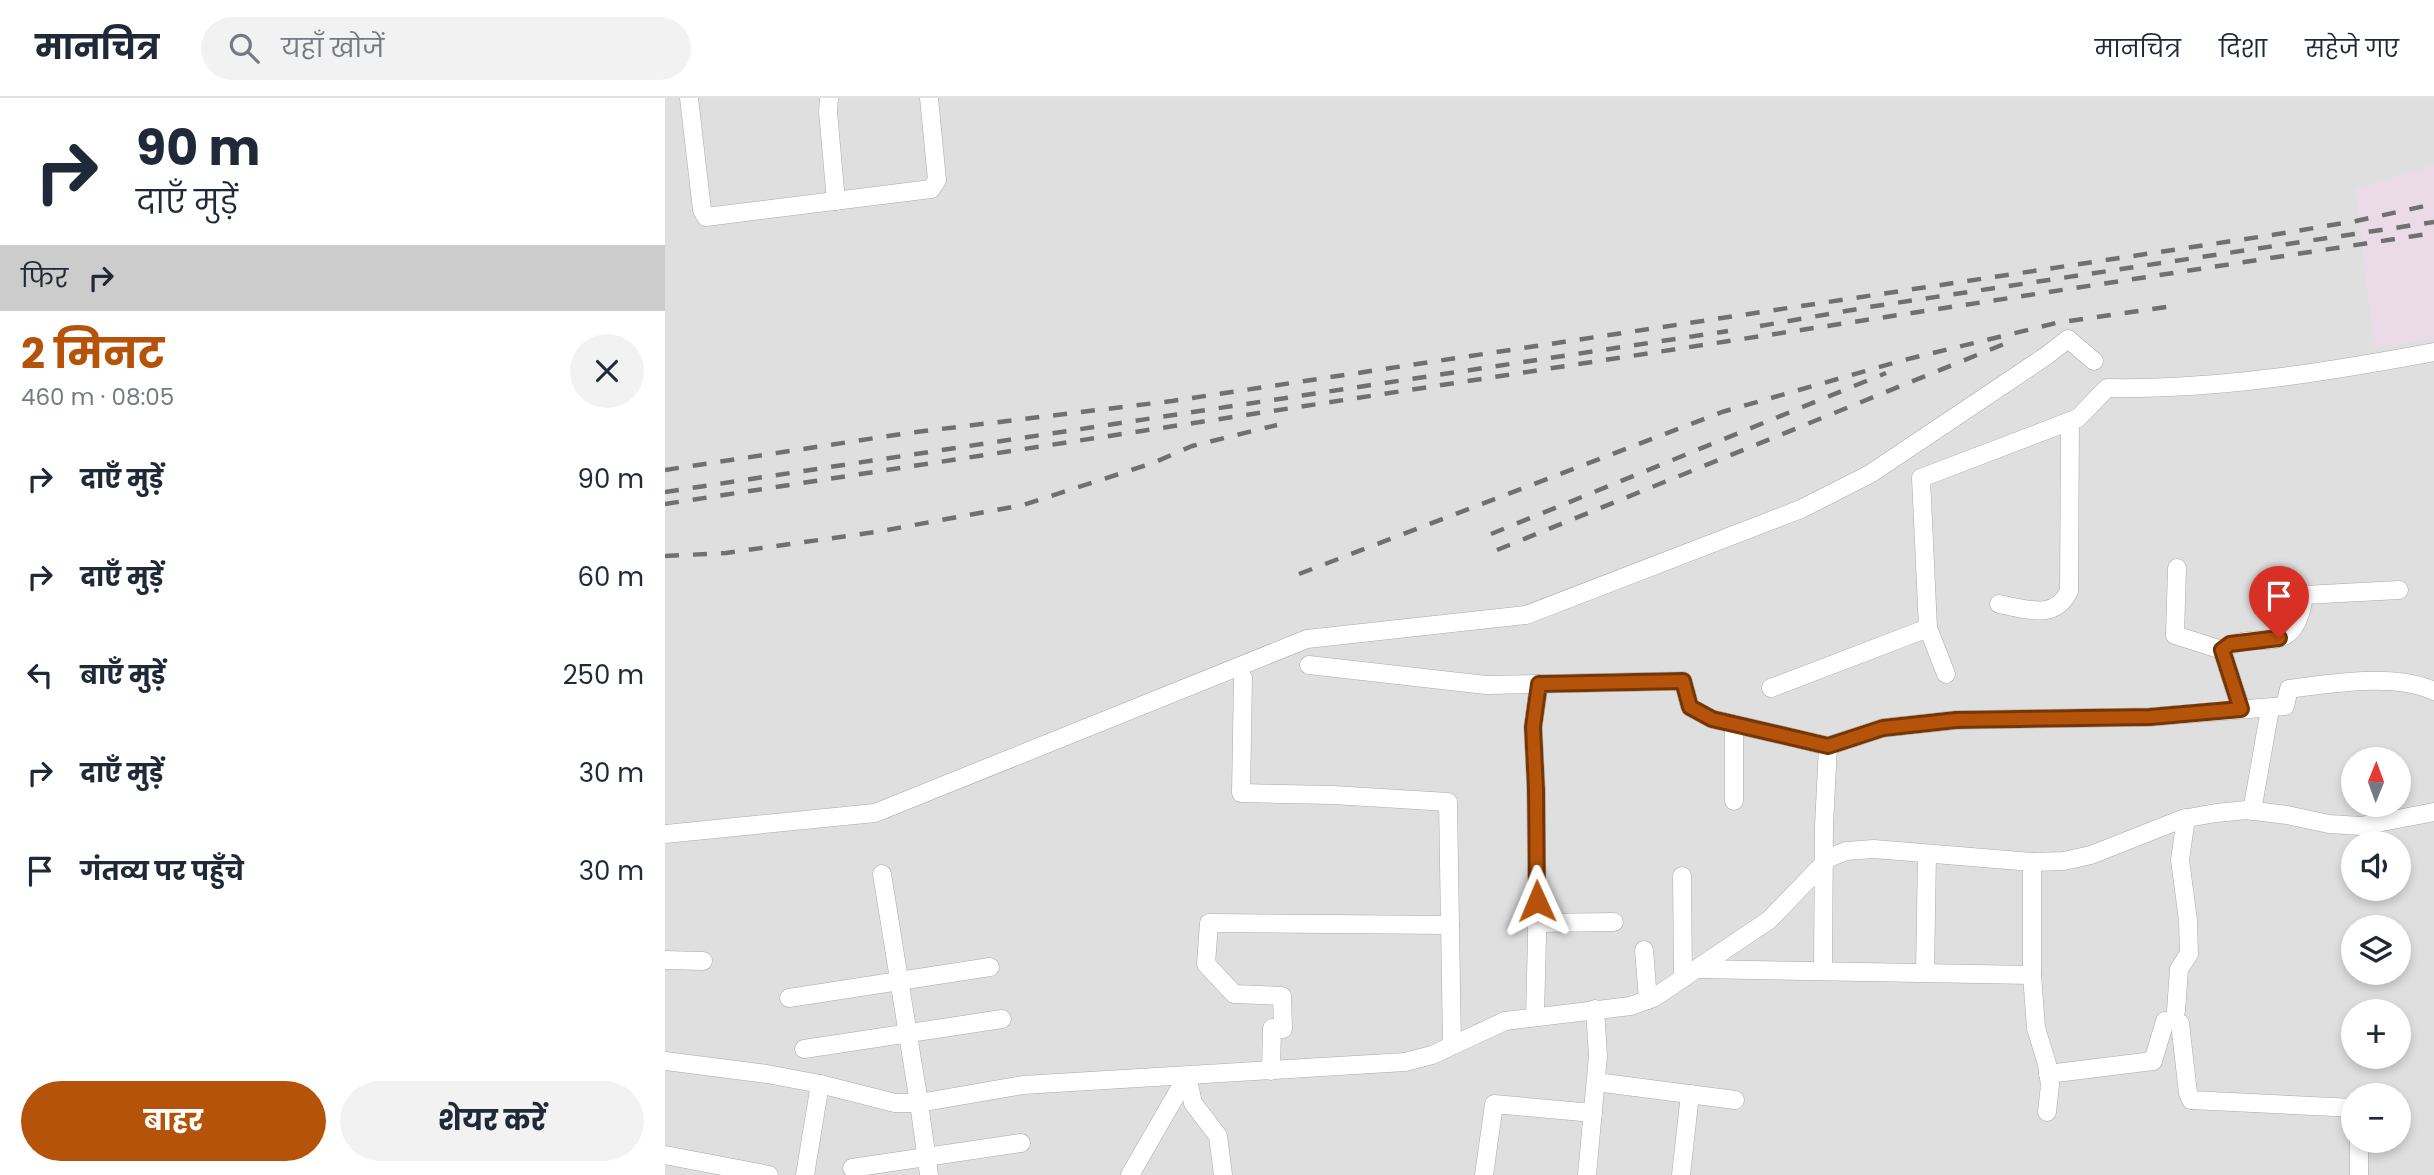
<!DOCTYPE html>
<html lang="hi">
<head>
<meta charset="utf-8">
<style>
	body { margin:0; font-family:Poppins,"Noto Sans Devanagari",sans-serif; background:#f2f2f3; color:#1f2937; height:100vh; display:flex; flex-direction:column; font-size:26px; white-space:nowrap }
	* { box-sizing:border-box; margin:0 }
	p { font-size:23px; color:#747a83 }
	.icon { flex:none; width:38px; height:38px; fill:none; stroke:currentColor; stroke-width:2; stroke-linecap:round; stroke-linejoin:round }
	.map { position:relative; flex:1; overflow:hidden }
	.side { display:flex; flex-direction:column; background:#fff; width:665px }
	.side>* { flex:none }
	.hud { background:#fff; color:#1f2937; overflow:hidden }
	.needle { width:46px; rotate:1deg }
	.buttons { position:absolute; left:1676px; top:649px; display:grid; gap:14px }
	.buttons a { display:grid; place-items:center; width:70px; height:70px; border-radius:50%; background:#fff; box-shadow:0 4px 10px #0003; font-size:35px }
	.pin { position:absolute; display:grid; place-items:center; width:60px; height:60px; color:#fff; margin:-72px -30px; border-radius:50% 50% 50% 0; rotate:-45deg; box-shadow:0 0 7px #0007 }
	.pin .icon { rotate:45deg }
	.me { position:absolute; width:77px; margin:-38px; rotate:359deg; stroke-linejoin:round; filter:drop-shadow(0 0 5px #0008) }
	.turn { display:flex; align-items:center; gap:24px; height:147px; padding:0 21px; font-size:32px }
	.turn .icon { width:91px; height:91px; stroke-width:2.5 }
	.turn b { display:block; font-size:49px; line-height:60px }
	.then { display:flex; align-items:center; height:66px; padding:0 21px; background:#0003; gap:14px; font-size:26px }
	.round { display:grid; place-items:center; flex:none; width:74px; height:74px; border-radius:37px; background:#f2f2f3 }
	.headline { display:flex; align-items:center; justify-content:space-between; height:119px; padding:0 21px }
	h1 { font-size:42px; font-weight:700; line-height:52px; color:#b45309 }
	.button { display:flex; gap:14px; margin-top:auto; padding:14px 21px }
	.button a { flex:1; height:80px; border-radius:42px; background:#b45309; color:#fff; font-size:28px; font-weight:700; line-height:80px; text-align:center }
	.button a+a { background:#f2f2f3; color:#1f2937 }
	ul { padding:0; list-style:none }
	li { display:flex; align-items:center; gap:21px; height:98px; padding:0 21px }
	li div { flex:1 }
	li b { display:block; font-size:26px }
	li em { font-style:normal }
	header { display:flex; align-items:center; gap:42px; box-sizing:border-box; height:98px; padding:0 35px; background:#fff; border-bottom:2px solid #e0e1e3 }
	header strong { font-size:33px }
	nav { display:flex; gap:38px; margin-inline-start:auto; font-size:24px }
	.search { width:490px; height:63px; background:#f2f2f3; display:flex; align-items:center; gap:18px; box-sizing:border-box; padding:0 24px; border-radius:38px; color:#747a83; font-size:26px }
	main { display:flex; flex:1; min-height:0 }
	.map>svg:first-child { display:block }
	.residential { fill:#e0dfdf; fill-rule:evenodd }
	.industrial { fill:#ebdbe8 }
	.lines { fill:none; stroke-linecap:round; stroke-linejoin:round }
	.minor-casing { stroke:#a9a9a9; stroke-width:19 }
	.minor { stroke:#fff; stroke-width:18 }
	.rail { stroke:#707070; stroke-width:4.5; stroke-dasharray:14 14; stroke-linecap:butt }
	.route-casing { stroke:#753606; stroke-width:18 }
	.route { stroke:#b45309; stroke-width:12 }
</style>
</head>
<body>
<header>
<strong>मानचित्र</strong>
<div class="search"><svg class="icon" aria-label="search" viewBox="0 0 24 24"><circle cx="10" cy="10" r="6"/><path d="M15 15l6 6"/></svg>यहाँ खोजें</div>
<nav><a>मानचित्र</a><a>दिशा</a><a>सहेजे गए</a></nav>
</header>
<main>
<section class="side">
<div class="hud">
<div class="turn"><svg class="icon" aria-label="right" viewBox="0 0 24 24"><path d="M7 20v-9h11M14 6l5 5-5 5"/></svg><div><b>90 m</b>दाएँ मुड़ें</div></div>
<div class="then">फिर<svg class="icon" aria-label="right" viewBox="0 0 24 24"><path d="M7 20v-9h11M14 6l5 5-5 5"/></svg></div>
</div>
<div class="headline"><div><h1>2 मिनट</h1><p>460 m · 08:05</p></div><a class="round"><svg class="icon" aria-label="close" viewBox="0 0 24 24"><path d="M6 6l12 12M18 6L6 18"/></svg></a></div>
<ul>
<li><svg class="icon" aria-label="right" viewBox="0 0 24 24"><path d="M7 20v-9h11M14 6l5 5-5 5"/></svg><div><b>दाएँ मुड़ें</b></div><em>90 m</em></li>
<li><svg class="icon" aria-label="right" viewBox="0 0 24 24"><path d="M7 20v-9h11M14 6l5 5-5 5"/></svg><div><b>दाएँ मुड़ें</b></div><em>60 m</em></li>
<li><svg class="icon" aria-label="left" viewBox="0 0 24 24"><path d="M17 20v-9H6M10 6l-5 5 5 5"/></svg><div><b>बाएँ मुड़ें</b></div><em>250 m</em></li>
<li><svg class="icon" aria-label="right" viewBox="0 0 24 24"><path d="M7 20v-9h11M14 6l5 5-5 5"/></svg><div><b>दाएँ मुड़ें</b></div><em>30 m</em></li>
<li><svg class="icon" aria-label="arrive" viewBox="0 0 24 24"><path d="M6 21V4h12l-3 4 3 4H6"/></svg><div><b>गंतव्य पर पहुँचे</b></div><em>30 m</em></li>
</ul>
<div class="button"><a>बाहर</a><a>शेयर करें</a></div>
</section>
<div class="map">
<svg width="1769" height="1077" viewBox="0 0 1769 1077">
	<rect width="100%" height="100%" fill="#f2efe9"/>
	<path class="residential" d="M 0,0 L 1769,0 L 1769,1077 L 0,1077 ZM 1689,662 L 1734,662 L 1734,707 L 1689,707 ZM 1689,746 L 1734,746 L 1734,791 L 1689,791 ZM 1689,830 L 1734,830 L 1734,875 L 1689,875 ZM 1689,914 L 1734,914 L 1734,959 L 1689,959 ZM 1689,998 L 1734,998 L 1734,1043 L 1689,1043 Z"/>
	<path class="industrial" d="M 1769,67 L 1769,240 L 1709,250 L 1691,92 Z"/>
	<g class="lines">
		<defs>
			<g id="minor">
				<path d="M 24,0 L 37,112 L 41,119 L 266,91 L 272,82 L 264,0"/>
				<path d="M 164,0 L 163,14 L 171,103"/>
				<path d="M 1512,470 L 1510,537 L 1557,552 L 1576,611"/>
				<path d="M 1334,506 C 1361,511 1390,523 1404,493 L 1405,323"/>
				<path d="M 1263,530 L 1256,380 L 1413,320 L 1442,290 C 1552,292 1661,274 1769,254"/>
				<path d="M 1557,552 C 1591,528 1630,566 1639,497 L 1734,492"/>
				<path d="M 644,567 L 821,587 L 1018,583 L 1025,609 L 1047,621 L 1163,648 L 1218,630 L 1291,622 L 1485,619 L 1620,608 L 1624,591 C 1666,585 1730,575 1769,593"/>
				<path d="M 578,580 L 576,695 L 668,697 L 783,704 L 785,827"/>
				<path d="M 1106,590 L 1263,530 L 1281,576"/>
				<path d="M 1069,626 L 1069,703"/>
				<path d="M 1587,713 L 1605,611"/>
				<path d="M 0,736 L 210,715 L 642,541 L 861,517 L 1136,411 L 1205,376 L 1381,258 L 1403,241 L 1429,263"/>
				<path d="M 1367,764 L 1367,877 L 1371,930 L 1382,966 L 1385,987 L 1382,1014"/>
				<path d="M 217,776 L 254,1005 L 264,1077"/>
				<path d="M 1017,778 L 1018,880"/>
				<path d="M 872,825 L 949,824"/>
				<path d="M 979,852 L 983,902"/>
				<path d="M 0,862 L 38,863"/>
				<path d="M 1033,871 L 1367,877"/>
				<path d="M 1158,872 L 1159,728 L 1163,648"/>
				<path d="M 1260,874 L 1262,756"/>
				<path d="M 124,900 L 325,869"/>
				<path d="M 1511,913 L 1514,871 L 1524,856 L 1523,822 L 1515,762 L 1521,720"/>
				<path d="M 870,918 L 872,839 L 871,691 L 868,629 L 874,586"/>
				<path d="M 1515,925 L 1523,995 L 1526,1002 L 1689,1010"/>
				<path d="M 139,951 L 337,921"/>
				<path d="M 0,963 L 102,976 L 155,986 L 230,1005 L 254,1005 L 358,987 L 740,964 L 767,957 L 840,923 L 966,908 L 990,899 L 1104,822 L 1164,760 L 1181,753 L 1209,751 L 1367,764 L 1399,763 L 1426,757 L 1517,721 L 1551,715 L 1582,712 L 1622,717 L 1664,726 L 1696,728 L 1769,714"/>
				<path d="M 606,973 L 607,930 L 618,931 L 617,898 L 569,896 L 541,866 L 544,825 L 785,827 L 787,948"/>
				<path d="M 1383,976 L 1488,963 L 1500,923"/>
				<path d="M 522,978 L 528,1005 L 553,1038 L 558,1077"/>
				<path d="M 931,984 L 1070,1002"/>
				<path d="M 1694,1043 L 1694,1077"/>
				<path d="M 0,1057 L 104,1077"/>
				<path d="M 187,1070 L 356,1045"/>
				<path d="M 140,1077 L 155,986"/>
				<path d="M 465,1077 L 522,978"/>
				<path d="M 819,1077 L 829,1006 L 928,1015"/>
				<path d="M 922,1077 L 933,958 L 930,911"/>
				<path d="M 1016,1077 L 1025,996"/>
			</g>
		</defs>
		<use href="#minor" class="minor-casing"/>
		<use href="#minor" class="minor"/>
		<g class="rail">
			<path d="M 1095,228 L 1204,209 L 1769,124"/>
			<path d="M 0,372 L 243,335 L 507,303 L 1607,137 L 1691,123 L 1769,106"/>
			<path d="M 0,394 L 1063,233"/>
			<path d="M 0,406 L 1769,135"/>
			<path d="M 826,436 L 1221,275"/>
			<path d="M 832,452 L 1344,244"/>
			<path d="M 0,458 L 61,455 L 211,434 L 358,407 L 488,365 L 527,348 L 612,327"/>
			<path d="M 634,476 L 1057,314 L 1239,262 L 1342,237 L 1391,225 L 1515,207"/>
		</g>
	</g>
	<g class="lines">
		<defs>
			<path id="route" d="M 872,803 L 871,691 L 868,629 L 874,586 L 1018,583 L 1025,609 L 1047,621 L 1163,648 L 1218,630 L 1291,622 L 1485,619 L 1576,611 L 1557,552 L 1565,546 L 1614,540"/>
		</defs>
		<use href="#route" class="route-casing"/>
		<use href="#route" class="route"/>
	</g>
</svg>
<div class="buttons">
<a><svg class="needle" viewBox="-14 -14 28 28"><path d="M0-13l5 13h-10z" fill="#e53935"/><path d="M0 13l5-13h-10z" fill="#747a83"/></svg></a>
<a><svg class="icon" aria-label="sound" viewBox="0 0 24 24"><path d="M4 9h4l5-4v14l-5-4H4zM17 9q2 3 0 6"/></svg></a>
<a><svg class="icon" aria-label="layers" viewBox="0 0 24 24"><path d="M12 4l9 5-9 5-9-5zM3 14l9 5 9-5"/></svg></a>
<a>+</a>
<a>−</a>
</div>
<div class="pin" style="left:1614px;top:540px;background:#d93025"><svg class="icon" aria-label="arrive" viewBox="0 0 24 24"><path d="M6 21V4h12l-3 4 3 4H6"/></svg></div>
<svg class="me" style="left:872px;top:803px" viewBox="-20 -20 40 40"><path d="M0-17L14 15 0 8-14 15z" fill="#b45309" stroke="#fff" stroke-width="4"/></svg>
</div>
</main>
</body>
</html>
